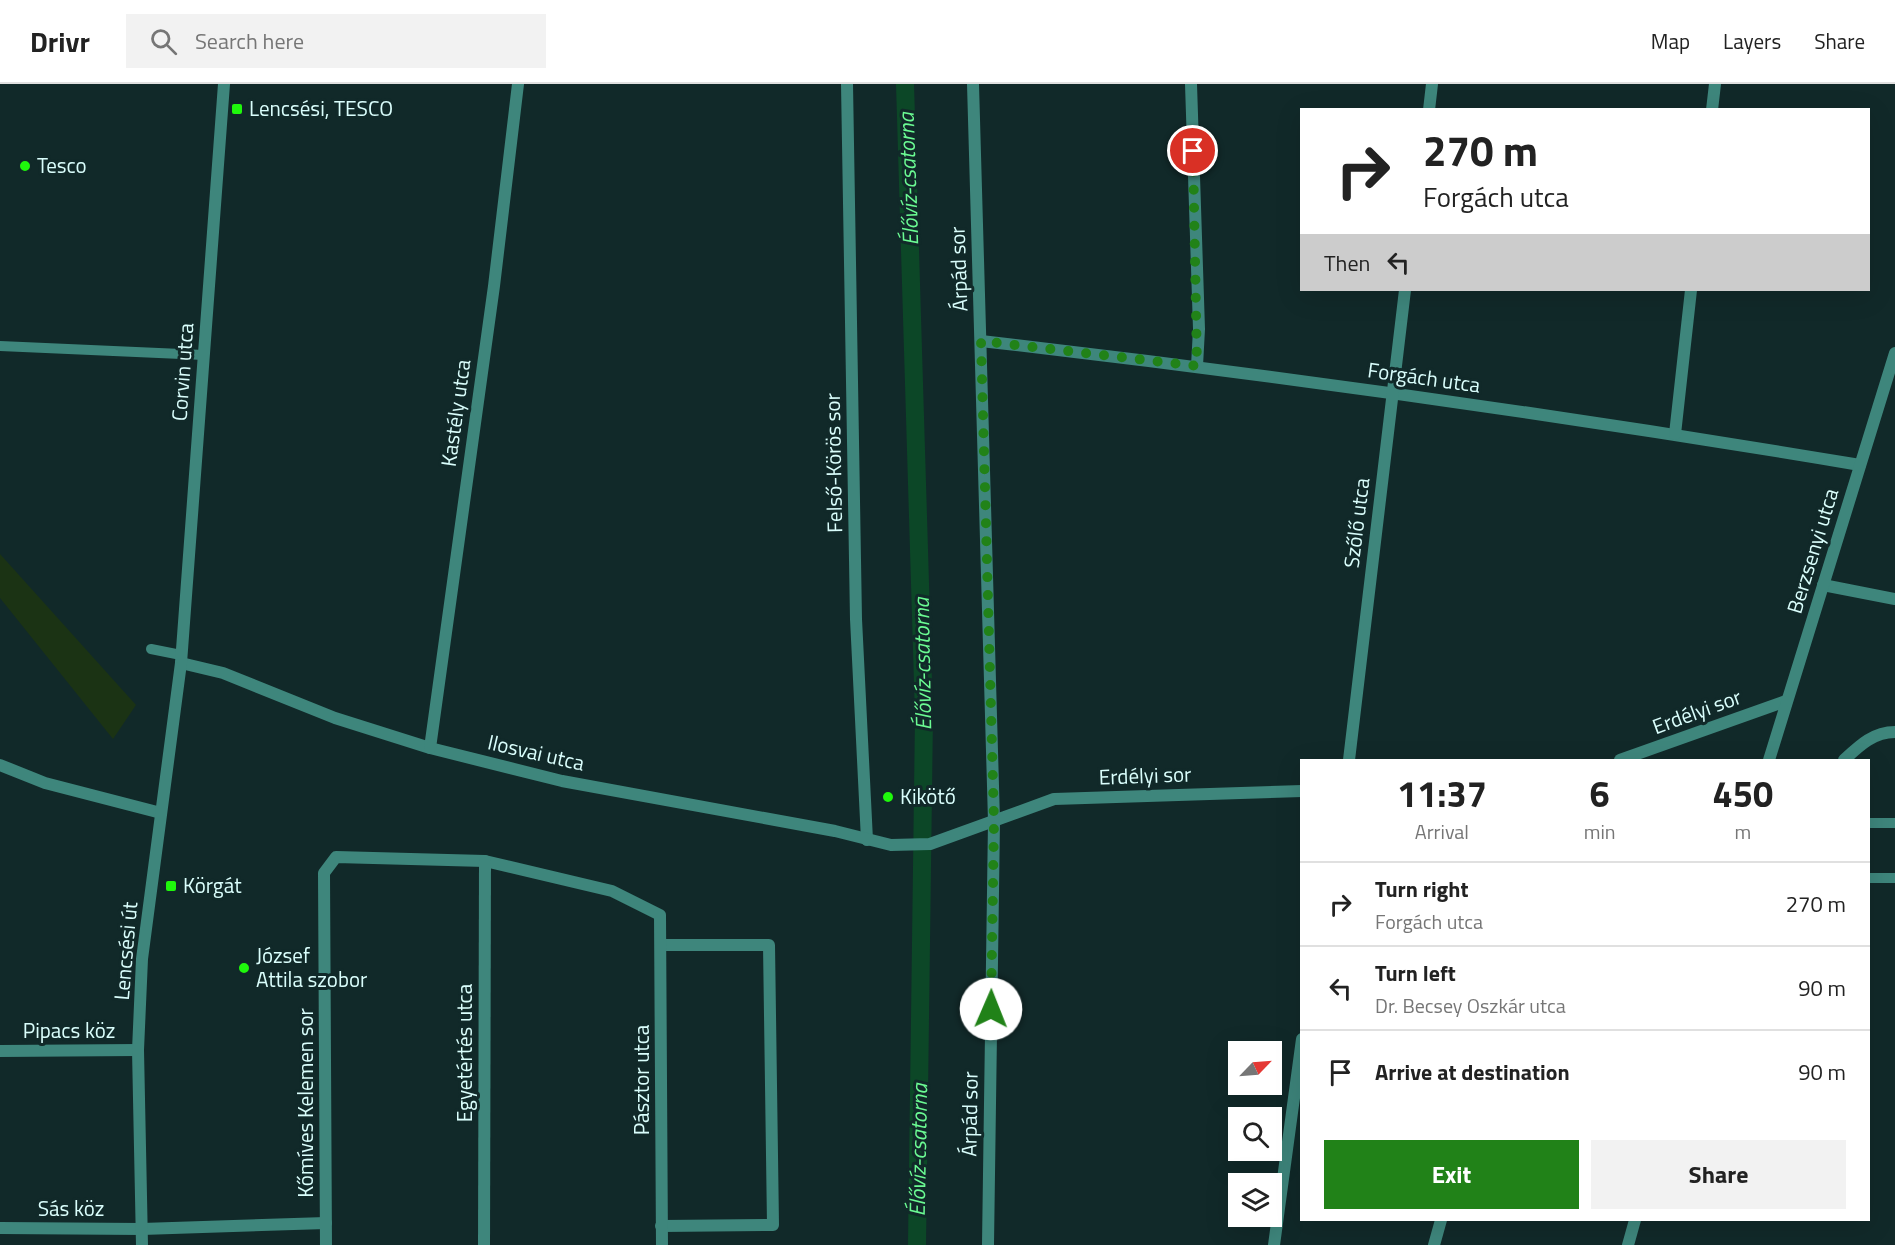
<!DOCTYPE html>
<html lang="en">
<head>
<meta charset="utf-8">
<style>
	body { margin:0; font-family:"Titillium Web",sans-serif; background:#f2f2f2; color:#222; height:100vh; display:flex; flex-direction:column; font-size:22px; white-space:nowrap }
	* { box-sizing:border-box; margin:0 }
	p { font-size:20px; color:#767676 }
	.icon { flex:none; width:33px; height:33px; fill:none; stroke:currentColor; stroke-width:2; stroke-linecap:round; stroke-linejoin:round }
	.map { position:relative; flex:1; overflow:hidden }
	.drawer { position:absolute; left:1300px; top:675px; width:570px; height:462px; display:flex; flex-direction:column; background:#fff; border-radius:0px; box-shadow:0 6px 24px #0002 }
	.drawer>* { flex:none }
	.top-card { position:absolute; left:1300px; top:24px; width:570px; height:183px; border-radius:0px; box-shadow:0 6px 24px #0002; background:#fff; color:#222; overflow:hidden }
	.needle { width:39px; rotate:65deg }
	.tools { position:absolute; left:1228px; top:957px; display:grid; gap:12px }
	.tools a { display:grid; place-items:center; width:54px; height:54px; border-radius:0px; background:#fff; box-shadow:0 6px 24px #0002; font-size:30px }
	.pin { position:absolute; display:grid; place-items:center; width:51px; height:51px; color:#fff; margin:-26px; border:3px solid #fff; border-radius:50%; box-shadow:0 2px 6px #0007 }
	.me { position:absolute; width:66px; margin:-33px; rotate:1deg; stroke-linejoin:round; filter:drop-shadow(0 0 4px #0008) }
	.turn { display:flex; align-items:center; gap:21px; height:126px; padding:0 24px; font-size:27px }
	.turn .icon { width:78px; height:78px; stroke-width:2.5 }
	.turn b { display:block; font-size:42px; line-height:51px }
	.then { display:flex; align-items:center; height:57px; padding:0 24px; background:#0003; gap:12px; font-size:22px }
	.eta { display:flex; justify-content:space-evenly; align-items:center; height:102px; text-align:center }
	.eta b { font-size:36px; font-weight:700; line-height:42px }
	.primary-button { display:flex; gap:12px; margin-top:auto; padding:12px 24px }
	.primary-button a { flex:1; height:69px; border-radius:0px; background:#218218; color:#fff; font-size:24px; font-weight:700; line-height:69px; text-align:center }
	.primary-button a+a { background:#f2f2f2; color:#222 }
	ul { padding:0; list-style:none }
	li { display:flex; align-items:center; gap:18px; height:84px; padding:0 24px; border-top:2px solid #e0e0e0 }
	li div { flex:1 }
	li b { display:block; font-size:22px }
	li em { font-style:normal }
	header { display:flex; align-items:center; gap:36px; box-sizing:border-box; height:84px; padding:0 30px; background:#fff; border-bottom:2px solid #e0e0e0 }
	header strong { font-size:28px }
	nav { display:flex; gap:33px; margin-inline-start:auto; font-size:21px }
	.search { width:420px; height:54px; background:#f2f2f2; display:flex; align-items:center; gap:15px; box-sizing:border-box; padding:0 21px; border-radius:0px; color:#767676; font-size:22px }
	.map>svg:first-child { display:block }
	.green { fill:#1b3314 }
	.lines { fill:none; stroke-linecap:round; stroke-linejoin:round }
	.canal { stroke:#0c4727; stroke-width:18 }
	.lane { stroke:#3e867c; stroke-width:10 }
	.street { stroke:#3e867c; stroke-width:12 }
	.route { stroke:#218218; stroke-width:10; stroke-dasharray:0 18 }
	.poi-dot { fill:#1ff80c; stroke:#112929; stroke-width:2 }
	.labels { text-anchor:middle; stroke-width:6; stroke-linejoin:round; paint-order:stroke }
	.poi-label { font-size:21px; fill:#dafefc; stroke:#112929; text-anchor:start }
	.street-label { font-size:21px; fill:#dafefc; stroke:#112929 }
	.water-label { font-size:22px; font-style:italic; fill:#6bfb93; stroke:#112929 }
</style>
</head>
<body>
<header>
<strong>Drivr</strong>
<div class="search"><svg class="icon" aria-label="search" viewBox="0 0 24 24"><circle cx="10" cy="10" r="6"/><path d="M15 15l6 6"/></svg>Search here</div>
<nav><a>Map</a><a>Layers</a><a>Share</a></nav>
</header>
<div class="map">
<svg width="1895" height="1161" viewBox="0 0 1895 1161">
	<rect width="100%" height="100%" fill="#112929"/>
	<path class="green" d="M 0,470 L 136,621 L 113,655 L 0,514 Z"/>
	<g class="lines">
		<path class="canal" d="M 905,0 L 924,632 L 917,1161"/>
		<g class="lane">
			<path d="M 0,262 L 204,271"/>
			<path d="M 151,565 L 181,571"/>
			<path d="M 1869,739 L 1895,739"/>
			<path d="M 1869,794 L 1895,794"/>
		</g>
		<g class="street">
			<path d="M 847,0 L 856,535 L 867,756"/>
			<path d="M 973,0 L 994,737 L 988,1161"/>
			<path d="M 1191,0 L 1199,245 L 1197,282"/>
			<path d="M 1429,26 L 1432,0"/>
			<path d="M 1712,26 L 1715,0"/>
			<path d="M 981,257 C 1275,291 1568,332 1860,381"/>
			<path d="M 1675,350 L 1691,206"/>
			<path d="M 1823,501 L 1895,515"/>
			<path d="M 181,579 L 223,589 L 335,634 L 430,664 L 562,697 L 835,747 L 891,761 L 930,760 L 1054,715 L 1302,707"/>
			<path d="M 430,664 L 494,202 L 518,0"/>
			<path d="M 1349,676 L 1405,206"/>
			<path d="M 1620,676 L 1786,617"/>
			<path d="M 1769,676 L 1895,269"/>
			<path d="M 1844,676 C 1859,662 1873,648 1895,648"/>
			<path d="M 0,681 L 45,699 L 161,729"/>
			<path d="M 661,861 L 769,861 L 773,1141 L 661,1142"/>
			<path d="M 0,967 L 138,966"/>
			<path d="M 0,1144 L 142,1145 L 326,1139"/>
			<path d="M 142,1161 L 138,966 L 142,875 L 181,579 L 224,0"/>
			<path d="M 326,1161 L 324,789 L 336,773 L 485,777 L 612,807 L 660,831 L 662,1161"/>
			<path d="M 484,1161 L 485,777"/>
			<path d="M 1274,1161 L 1302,955"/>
			<path d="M 1434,1161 L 1441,1136"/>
			<path d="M 1628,1161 L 1635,1136"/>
		</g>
	</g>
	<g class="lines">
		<path class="route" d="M 991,925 L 994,737 L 981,257 L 1197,282 L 1193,67"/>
	</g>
	<g class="poi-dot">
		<rect x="231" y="19" width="12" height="12" rx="3"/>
		<circle cx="25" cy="82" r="6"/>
		<circle cx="888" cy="713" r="6"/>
		<rect x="165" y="796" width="12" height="12" rx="3"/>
		<circle cx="244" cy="884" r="6"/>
	</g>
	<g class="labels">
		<g class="poi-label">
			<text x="249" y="32">Lencsési, TESCO</text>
			<text x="37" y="89">Tesco</text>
			<text x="900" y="720">Kikötő</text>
			<text x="183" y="809">Körgát</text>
			<text x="256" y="879">József<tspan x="256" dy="24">Attila szobor</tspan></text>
		</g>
		<g class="street-label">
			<text transform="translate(959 185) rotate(-92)" y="7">Árpád sor</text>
			<text transform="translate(183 288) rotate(-86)" y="7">Corvin utca</text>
			<text transform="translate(1424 294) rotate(8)" y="7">Forgách utca</text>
			<text transform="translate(456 329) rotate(-82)" y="7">Kastély utca</text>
			<text transform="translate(834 379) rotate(-91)" y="7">Felső-Körös sor</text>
			<text transform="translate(1357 439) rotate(-83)" y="7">Szőlő utca</text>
			<text transform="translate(1813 467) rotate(-73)" y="7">Berzsenyi utca</text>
			<text transform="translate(1697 628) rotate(-20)" y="7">Erdélyi sor</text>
			<text transform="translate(536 669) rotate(13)" y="7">Ilosvai utca</text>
			<text transform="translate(1145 692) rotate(-2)" y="7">Erdélyi sor</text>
			<text transform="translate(126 867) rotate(-85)" y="7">Lencsési út</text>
			<text x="69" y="954">Pipacs köz</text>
			<text transform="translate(465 969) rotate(-90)" y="7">Egyetértés utca</text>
			<text transform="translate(642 996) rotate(-90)" y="7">Pásztor utca</text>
			<text transform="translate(306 1019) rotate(-90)" y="7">Kőmíves Kelemen sor</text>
			<text transform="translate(970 1030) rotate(-89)" y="7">Árpád sor</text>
			<text x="71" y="1132">Sás köz</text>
		</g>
		<g class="water-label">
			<text transform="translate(908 95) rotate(-92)" y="8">Élővíz-csatorna</text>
			<text transform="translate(922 580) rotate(-91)" y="8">Élővíz-csatorna</text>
			<text transform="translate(918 1066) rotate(-89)" y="8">Élővíz-csatorna</text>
		</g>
	</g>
</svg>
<div class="tools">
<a><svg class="needle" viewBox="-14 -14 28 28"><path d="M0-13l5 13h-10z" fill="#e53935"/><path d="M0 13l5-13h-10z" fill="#767676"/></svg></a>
<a><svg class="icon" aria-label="search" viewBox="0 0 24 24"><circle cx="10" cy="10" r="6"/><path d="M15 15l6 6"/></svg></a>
<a><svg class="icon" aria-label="layers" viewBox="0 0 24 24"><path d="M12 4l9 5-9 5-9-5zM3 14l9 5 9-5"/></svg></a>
</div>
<div class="pin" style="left:1193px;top:67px;background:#d93025"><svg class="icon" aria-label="arrive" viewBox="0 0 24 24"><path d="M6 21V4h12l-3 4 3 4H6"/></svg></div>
<svg class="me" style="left:991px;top:925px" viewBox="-20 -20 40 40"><circle r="19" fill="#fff"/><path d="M0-13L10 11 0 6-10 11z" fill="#218218"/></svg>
<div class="top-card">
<div class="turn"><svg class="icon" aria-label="right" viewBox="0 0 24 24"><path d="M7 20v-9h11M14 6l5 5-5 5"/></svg><div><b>270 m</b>Forgách utca</div></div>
<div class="then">Then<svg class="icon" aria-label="left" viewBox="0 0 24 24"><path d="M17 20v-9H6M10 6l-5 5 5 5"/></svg></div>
</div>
<section class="drawer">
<div class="eta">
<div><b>11:37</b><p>Arrival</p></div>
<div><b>6</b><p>min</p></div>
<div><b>450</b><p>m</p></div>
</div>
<ul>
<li><svg class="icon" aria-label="right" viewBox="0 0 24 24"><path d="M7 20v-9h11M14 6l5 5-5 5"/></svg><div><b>Turn right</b><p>Forgách utca</p></div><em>270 m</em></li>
<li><svg class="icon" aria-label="left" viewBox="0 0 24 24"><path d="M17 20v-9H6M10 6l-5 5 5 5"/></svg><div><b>Turn left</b><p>Dr. Becsey Oszkár utca</p></div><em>90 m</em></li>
<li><svg class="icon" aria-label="arrive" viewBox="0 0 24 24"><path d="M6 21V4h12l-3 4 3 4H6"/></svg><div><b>Arrive at destination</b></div><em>90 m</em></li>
</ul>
<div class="primary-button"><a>Exit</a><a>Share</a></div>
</section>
</div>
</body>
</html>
